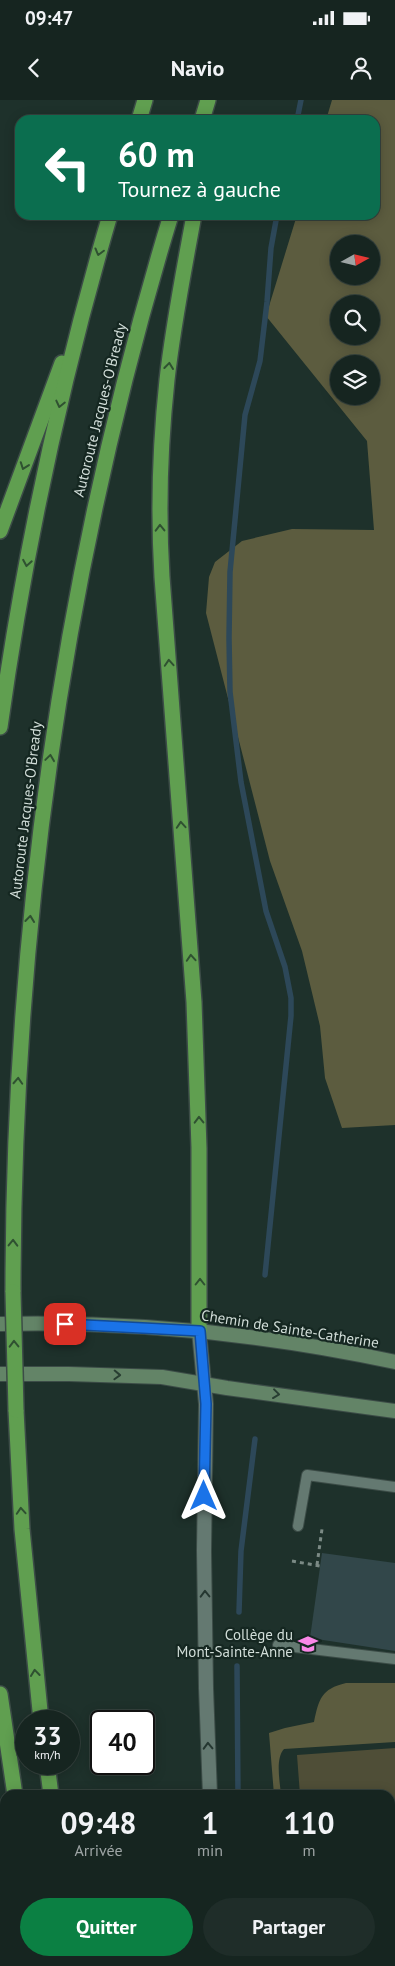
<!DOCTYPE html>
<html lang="fr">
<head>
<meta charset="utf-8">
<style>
	body { margin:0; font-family:"PT Sans",sans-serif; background:#1f2d29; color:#f1f3f6; height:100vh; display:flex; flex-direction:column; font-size:19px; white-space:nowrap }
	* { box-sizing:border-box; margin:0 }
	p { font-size:16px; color:#9ea5a5 }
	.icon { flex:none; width:28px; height:28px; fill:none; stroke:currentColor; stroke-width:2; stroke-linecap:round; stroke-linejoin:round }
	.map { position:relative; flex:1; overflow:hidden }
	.sheet { position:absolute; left:0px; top:1690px; width:395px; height:176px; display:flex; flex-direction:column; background:#162520; border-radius:15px 15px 0 0; box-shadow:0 2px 12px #0003,0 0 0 1px #35423e }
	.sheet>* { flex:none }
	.guide { position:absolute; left:15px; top:15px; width:365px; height:105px; border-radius:15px; box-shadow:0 2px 12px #0003,0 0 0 1px #35423e; background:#0b6e4f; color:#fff; overflow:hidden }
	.needle { width:32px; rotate:82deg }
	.controls { position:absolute; left:330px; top:135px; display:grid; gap:10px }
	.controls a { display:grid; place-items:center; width:50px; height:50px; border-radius:50%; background:#162520; box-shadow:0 2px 12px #0003,0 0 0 1px #35423e; font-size:25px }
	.speed { position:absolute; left:15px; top:1610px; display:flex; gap:10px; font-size:25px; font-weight:700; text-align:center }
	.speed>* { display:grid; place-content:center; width:65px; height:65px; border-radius:50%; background:#162520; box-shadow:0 2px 12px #0003,0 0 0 1px #35423e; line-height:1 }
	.speed small { font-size:12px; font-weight:400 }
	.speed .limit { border:2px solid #111; border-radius:8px; background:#fff; color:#111 }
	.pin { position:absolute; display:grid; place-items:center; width:42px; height:42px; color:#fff; margin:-21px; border-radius:10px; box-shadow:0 2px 8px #0006 }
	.me { position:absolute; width:55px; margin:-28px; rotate:0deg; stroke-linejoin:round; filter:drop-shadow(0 0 4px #0008) }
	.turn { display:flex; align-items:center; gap:18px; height:105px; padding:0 20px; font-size:22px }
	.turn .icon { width:65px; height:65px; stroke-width:2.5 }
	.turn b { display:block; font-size:35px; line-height:42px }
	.eta { display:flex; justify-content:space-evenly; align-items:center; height:85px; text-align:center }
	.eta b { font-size:30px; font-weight:800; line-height:35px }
	.cta { display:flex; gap:10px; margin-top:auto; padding:10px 20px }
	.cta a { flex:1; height:58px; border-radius:30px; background:#0b8043; color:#fff; font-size:20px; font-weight:800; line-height:58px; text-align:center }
	.cta a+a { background:#1f2d29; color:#f1f3f6 }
	.status { display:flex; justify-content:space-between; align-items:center; height:35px; padding:0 25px; background:#162520; direction:ltr }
	.status svg { height:14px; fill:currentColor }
	header { display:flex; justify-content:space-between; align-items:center; height:65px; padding:0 20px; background:#162520; font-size:22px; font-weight:800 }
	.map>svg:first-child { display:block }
	.green { fill:#4f4e37 }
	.forest { fill:#5c5c3f; fill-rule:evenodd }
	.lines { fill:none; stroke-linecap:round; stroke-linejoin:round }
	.stream { stroke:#2d4859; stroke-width:5.5 }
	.building { fill:#32474a }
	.service-casing { stroke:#3c4c47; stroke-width:12 }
	.tertiary-casing { stroke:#3c4c47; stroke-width:16 }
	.secondary-casing { stroke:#3c4c47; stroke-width:16 }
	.motorway-casing { stroke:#3c4c47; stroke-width:18 }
	.path { stroke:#7b8a85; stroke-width:3; stroke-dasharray:4 4; stroke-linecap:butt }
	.service { stroke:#647971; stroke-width:10 }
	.tertiary { stroke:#647971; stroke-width:14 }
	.secondary { stroke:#638467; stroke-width:14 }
	.motorway { stroke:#609f50; stroke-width:15 }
	.motorway-bridge-casing { stroke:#3c4c47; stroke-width:18; stroke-linecap:butt }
	.motorway-bridge { stroke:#609f50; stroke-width:15 }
	.oneway { stroke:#2f5131 }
	.oneway2 { stroke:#283e32 }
	.oneway3 { stroke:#253731 }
	.route-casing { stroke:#114b97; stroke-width:12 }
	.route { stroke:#1a73e8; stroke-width:9 }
	.labels { text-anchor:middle; stroke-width:4.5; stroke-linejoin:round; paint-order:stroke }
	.street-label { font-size:15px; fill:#d1ddd8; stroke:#152721 }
	.poi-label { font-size:15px; fill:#d1ddd8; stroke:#152721; text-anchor:end }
</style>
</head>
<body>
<div class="status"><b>09:47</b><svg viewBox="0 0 49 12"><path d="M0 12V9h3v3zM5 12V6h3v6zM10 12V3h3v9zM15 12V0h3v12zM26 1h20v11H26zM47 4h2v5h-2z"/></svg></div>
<header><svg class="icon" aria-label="back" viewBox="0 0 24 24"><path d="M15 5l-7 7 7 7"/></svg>Navio<svg class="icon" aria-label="person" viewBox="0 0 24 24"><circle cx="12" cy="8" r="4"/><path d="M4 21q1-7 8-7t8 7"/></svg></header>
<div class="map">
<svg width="395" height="1866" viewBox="0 0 395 1866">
	<rect width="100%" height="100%" fill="#1e312b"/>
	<g class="green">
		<path d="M 395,1648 L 395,1754 L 390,1754 L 390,1695 L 300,1695 L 297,1655 Z"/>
		<path d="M 390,1766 L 395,1766 L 395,1866 L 327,1866 L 327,1861 L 390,1861 Z"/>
	</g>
	<g class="forest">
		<path d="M 332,0 L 395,0 L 395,1025 L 342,1028 L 325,978 L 320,926 L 302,851 L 270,761 L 206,513 L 209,477 L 215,462 L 242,441 L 292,429 L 374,430 L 367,341 L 266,216 L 297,115 L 375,115 L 375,20 L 326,20 ZM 339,144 L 371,144 L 371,176 L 339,176 ZM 339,204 L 371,204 L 371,236 L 339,236 ZM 339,264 L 371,264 L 371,296 L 339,296 Z"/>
		<path d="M 346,1583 L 395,1583 L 395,1642 L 284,1649 C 275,1659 280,1682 281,1695 L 274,1695 L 269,1633 L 285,1628 L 314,1622 C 319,1599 321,1589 346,1583 Z"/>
	</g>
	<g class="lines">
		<g class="stream">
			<path d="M 297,20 L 301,0"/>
			<path d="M 265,1175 L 291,916 L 291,898 L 285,867 L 266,811 L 241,682 L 230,592 L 229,538 L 230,472 L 245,315 L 260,261 L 267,202 L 271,148 L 277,115"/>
			<path d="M 239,1512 L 241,1451 L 255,1339"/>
			<path d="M 237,1566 L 238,1695"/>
			<path d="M 246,1861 L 247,1866"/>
		</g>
	</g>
	<path class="building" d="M 322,1453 L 395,1463 L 395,1551 L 310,1538 Z"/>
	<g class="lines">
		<defs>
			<g id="service">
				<path d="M 298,1426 L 307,1375 L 395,1387"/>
				<path d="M 278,1545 L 395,1559"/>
			</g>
			<g id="tertiary">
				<path d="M 199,1231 L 206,1304 L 204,1451 L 206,1588 L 210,1695"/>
				<path d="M 219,1861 L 219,1866"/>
			</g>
			<g id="secondary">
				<path d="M 0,1224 C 133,1221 265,1234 395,1262"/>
				<path d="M 0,1274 L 69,1274 L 162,1277 L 227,1288 L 395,1311"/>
			</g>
			<g id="motorway">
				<path d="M 139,20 L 145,0"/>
				<path d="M 202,20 L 208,0"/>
				<path d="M 194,115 C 184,170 173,225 167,280 C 160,345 158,411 162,477 L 194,902 L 199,1048 L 199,1231"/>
				<path d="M 0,431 L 62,263"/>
				<path d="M 0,627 C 24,454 61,282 110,115"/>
				<path d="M 13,1192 C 13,826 64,466 171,115"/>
				<path d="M 16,1310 L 22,1429 L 41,1621"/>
				<path d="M 0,1594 L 15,1695"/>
				<path d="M 47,1664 L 51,1695"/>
				<path d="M 46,1861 L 47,1866"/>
				<path d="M 79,1861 L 80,1866"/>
			</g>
		</defs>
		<use href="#service" class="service-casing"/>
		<use href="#tertiary" class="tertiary-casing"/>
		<use href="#secondary" class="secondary-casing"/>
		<use href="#motorway" class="motorway-casing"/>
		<g class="path">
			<path d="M 292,1461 L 320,1466"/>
			<path d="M 317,1465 L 322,1429"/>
		</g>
		<use href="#service" class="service"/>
		<use href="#tertiary" class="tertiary"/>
		<use href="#secondary" class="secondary"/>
		<use href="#motorway" class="motorway"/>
		<defs>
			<path id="motorway-bridge" d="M 13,1192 L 16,1310"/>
		</defs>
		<use href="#motorway-bridge" class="motorway-bridge-casing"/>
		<use href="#motorway-bridge" class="motorway-bridge"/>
	</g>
	<defs><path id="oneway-chevron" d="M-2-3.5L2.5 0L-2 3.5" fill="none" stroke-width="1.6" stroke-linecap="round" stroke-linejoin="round" transform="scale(1.25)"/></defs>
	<g class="oneway">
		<use href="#oneway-chevron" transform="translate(99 152) rotate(105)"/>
		<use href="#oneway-chevron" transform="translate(169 266) rotate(-83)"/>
		<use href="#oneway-chevron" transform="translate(60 304) rotate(103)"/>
		<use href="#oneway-chevron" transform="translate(24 366) rotate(110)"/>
		<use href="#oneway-chevron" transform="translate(160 428) rotate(-91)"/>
		<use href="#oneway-chevron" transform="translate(27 463) rotate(100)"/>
		<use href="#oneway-chevron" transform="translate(169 563) rotate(-94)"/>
		<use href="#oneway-chevron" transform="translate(50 658) rotate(-82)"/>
		<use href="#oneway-chevron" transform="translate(181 725) rotate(-94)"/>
		<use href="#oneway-chevron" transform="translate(30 819) rotate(-84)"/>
		<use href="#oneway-chevron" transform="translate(191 858) rotate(-94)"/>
		<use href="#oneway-chevron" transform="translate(18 981) rotate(-87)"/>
		<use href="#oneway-chevron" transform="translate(199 1020) rotate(-91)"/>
		<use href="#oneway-chevron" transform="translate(13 1143) rotate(-89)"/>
		<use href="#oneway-chevron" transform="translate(200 1182) rotate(-90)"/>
		<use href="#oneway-chevron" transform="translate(14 1244) rotate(-91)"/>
		<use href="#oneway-chevron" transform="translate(21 1411) rotate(-94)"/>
		<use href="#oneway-chevron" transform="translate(35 1573) rotate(-96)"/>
	</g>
	<g class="oneway2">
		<use href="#oneway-chevron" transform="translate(117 1275) rotate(2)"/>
		<use href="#oneway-chevron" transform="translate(276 1294) rotate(7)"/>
	</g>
	<g class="oneway3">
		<use href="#oneway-chevron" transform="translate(205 1494) rotate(-91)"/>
		<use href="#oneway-chevron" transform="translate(208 1646) rotate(-92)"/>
	</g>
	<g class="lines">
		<defs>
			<path id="route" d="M 65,1224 L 200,1231 L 206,1304 L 204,1396"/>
		</defs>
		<use href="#route" class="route-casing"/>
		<use href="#route" class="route"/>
	</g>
	<defs>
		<symbol id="school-bare" viewBox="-9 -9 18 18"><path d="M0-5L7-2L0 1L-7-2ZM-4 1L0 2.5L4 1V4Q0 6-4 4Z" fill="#fa87e7" stroke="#152721" stroke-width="2.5" paint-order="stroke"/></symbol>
	</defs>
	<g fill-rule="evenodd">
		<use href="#school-bare" x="294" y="1530" width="28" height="28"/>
	</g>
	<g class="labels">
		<g class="street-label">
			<text transform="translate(100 310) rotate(-76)" y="5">Autoroute Jacques-O'Bready</text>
			<text transform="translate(26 710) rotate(-83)" y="5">Autoroute Jacques-O'Bready</text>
			<text transform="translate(290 1229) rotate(9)" y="5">Chemin de Sainte-Catherine</text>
		</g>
		<g class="poi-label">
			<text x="293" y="1540">Collège du<tspan x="293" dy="17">Mont-Sainte-Anne</tspan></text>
		</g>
	</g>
</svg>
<div class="controls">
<a><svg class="needle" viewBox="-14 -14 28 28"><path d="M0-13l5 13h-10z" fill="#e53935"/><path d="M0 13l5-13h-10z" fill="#9ea5a5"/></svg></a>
<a><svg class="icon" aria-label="search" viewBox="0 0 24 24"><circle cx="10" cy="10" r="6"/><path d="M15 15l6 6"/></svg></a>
<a><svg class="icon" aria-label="layers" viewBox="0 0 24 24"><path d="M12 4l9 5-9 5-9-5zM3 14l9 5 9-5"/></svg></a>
</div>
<div class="speed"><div>33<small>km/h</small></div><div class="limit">40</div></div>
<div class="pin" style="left:65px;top:1224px;background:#d93025"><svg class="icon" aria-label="arrive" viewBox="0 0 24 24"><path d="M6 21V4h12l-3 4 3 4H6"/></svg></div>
<svg class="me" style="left:204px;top:1396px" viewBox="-20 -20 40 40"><path d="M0-17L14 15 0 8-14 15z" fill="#1a73e8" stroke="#fff" stroke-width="4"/></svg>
<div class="guide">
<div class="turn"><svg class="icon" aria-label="left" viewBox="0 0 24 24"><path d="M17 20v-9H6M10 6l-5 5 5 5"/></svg><div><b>60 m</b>Tournez à gauche</div></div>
</div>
<section class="sheet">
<div class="eta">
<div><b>09:48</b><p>Arrivée</p></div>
<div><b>1</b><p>min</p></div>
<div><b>110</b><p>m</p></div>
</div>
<div class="cta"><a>Quitter</a><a>Partager</a></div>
</section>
</div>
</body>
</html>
